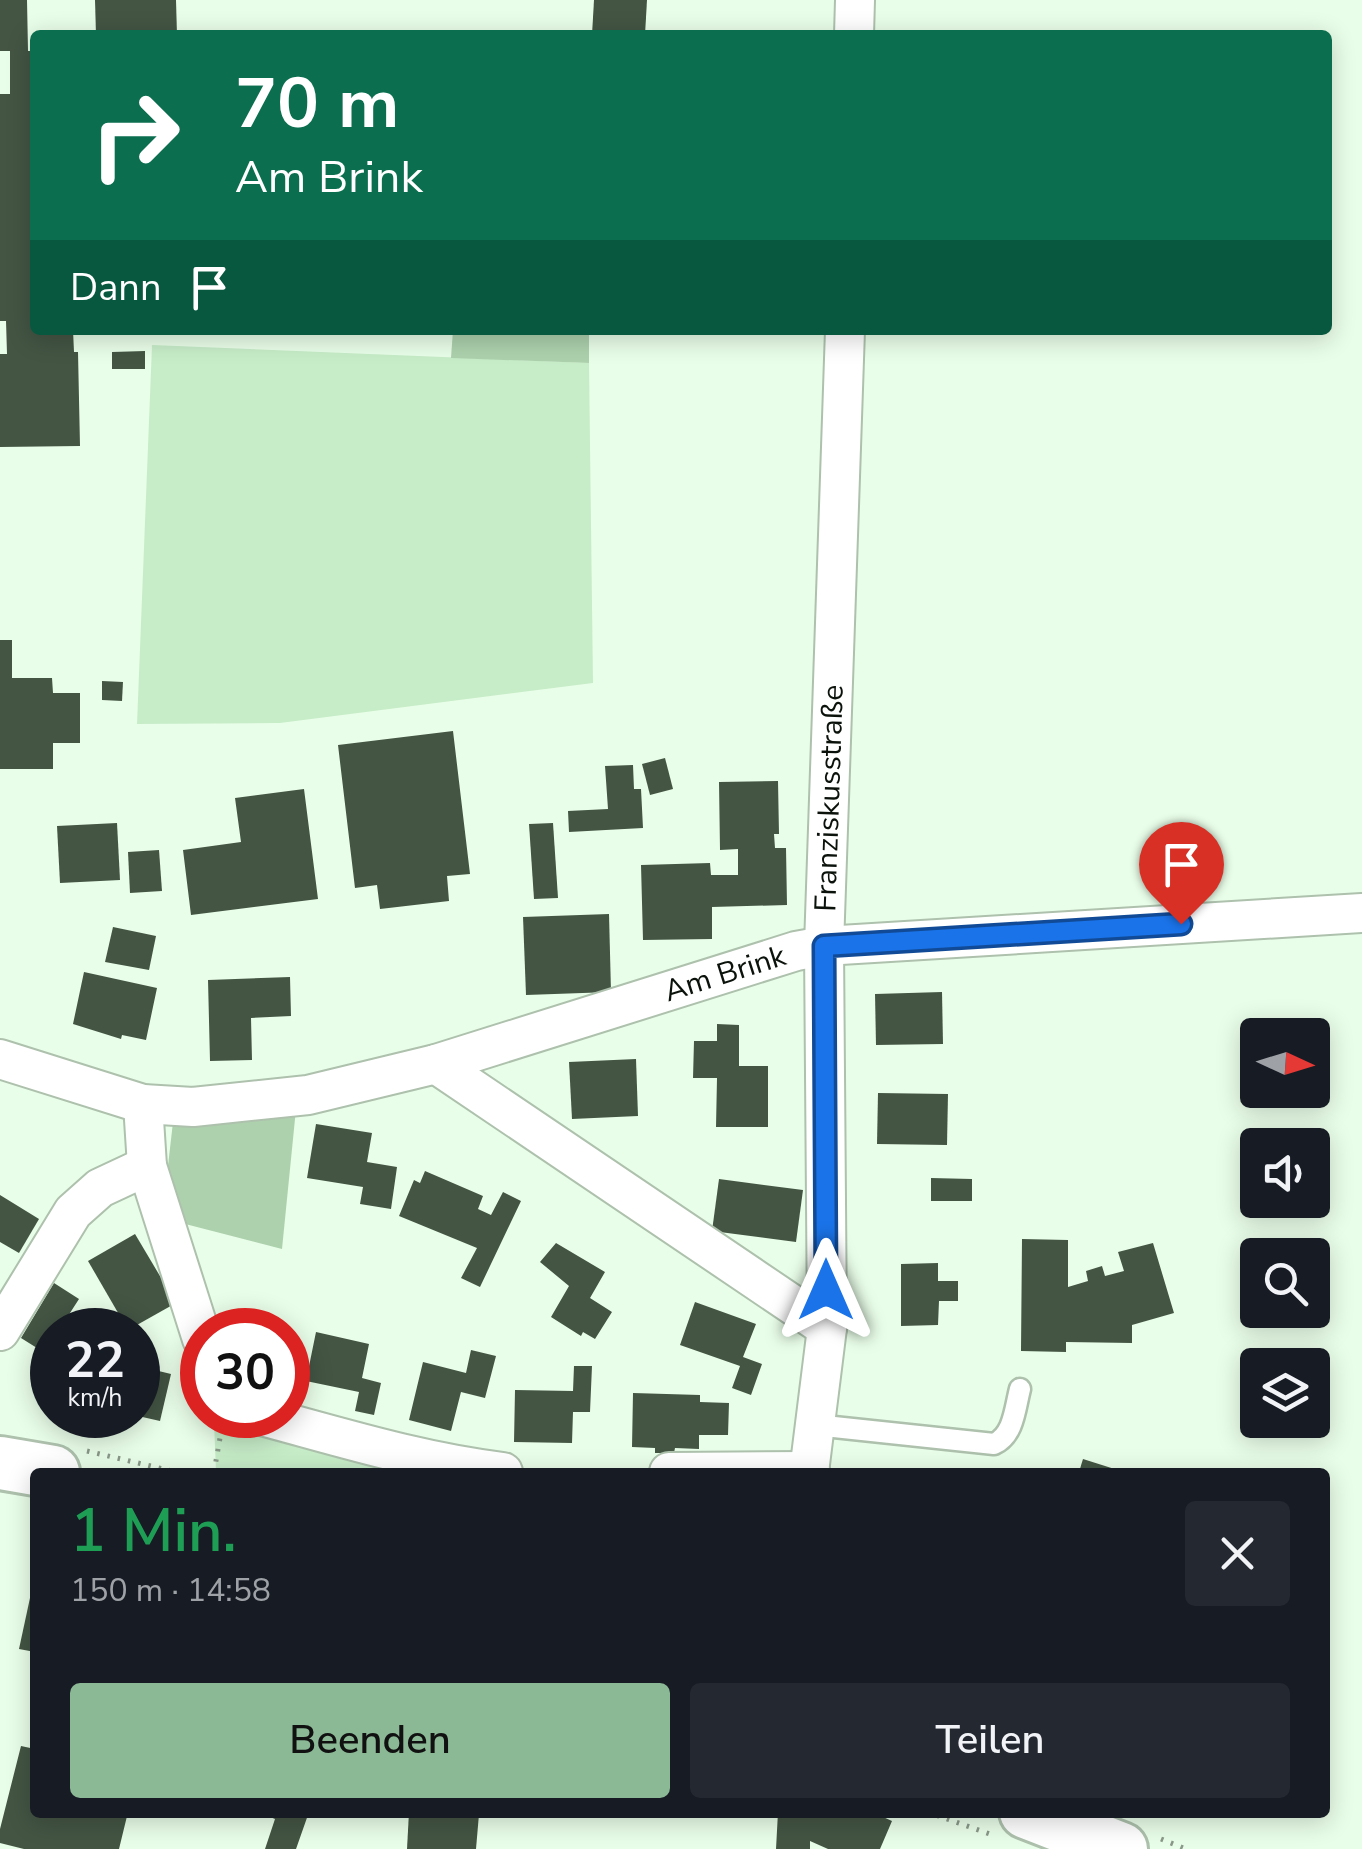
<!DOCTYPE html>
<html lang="de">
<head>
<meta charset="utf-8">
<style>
	body { margin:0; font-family:"Nunito Sans",sans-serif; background:#242831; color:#f1f3f6; height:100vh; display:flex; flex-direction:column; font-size:38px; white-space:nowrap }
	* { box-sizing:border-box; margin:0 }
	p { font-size:32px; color:#9ea1a6 }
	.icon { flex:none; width:55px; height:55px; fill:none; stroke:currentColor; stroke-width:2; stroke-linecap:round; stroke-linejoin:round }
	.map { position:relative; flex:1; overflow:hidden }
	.panel { position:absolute; left:30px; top:1468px; width:1300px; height:350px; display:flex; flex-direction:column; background:#171b24; border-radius:10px; box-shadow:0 5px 25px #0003 }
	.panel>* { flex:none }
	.top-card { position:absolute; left:30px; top:30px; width:1302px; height:305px; border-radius:10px; box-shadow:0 5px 25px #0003; background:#0b6e4f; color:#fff; overflow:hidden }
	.needle { width:65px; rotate:94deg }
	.tools { position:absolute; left:1240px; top:1018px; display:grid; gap:20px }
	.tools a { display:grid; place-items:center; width:90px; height:90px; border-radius:10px; background:#171b24; box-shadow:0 5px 25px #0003; font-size:50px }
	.speed { position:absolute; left:30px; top:1308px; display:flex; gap:20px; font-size:50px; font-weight:700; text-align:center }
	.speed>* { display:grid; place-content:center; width:130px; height:130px; border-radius:50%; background:#171b24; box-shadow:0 5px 25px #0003; line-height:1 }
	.speed small { font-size:25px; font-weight:400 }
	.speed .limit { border:15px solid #d22; background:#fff; color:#111 }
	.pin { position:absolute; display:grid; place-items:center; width:85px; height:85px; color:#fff; margin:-102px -42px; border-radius:50% 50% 50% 0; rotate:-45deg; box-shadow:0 0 10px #0007 }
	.pin .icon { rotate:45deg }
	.me { position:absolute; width:110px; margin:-55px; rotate:0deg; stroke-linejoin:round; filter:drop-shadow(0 0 8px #0008) }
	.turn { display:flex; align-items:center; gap:35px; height:210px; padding:0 40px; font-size:45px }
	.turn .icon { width:130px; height:130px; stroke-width:2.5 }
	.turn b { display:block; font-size:70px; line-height:85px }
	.then { display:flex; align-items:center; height:95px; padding:0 40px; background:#0003; gap:20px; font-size:38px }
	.round { display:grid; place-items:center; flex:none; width:105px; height:105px; border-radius:10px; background:#242831 }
	.summary { display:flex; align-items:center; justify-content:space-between; height:170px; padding:0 40px }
	h1 { font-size:60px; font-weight:600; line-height:75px; color:#1e9e55 }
	.primary-button { display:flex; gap:20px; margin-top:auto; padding:20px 40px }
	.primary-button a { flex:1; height:115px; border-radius:10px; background:#8bb996; color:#111; font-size:40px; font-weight:600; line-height:115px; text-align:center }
	.primary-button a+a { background:#242831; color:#f1f3f6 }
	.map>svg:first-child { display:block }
	.green { fill:#c7edc8 }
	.forest { fill:#add1ad }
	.building { fill:#454 }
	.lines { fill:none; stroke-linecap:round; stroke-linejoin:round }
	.lane-casing { stroke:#adc1ad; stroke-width:25 }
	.street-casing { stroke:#adc1ad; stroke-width:42 }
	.secondary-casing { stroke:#adc1ad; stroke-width:58 }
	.path { stroke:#8a998a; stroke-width:5; stroke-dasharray:2.5 8; stroke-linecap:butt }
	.lane { stroke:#fff; stroke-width:20 }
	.street { stroke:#fff; stroke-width:38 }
	.secondary { stroke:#fff; stroke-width:52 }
	.route-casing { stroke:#114b97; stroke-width:25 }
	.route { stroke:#1a73e8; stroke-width:18 }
	.labels { text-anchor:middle; stroke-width:10; stroke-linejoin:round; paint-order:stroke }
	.street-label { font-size:30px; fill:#0b120b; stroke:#fff }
</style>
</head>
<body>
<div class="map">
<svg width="1362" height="1849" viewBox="0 0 1362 1849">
	<rect width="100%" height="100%" fill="#e9fee9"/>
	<g class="green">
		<path d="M 152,345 L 589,363 L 593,683 L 280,723 L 137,724 Z"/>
		<path d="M 214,1422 L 397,1472 L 216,1472 Z"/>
	</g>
	<g class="forest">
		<path d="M 453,330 L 589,330 L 589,363 L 451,358 Z"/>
		<path d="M 296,1109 L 282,1249 L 162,1218 L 173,1122 Z"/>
	</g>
	<g class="building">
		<path d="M 0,0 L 27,0 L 28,51 L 35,51 L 35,330 L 73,330 L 74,352 L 78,352 L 80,446 L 0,447 L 0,354 L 7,354 L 6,321 L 0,321 L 0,94 L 10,94 L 10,51 L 0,51 Z"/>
		<path d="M 95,0 L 176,0 L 177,35 L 96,35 Z"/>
		<path d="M 594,0 L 647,0 L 645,35 L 592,35 Z"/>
		<path d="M 145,351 L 145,369 L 112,369 L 112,352 Z"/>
		<path d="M 0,640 L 12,640 L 12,678 L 52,678 L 53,693 L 80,693 L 80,743 L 53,743 L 53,769 L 0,769 Z"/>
		<path d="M 102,681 L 123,682 L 122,701 L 102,700 Z"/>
		<path d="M 453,731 L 470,874 L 447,876 L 449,901 L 380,909 L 377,885 L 355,888 L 338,745 Z"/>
		<path d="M 665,758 L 673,789 L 650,795 L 642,764 Z"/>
		<path d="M 633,765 L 634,789 L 641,789 L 643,828 L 569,832 L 568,811 L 608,809 L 605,766 Z"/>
		<path d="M 778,781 L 779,834 L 774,834 L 775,848 L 786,848 L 787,905 L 712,907 L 712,939 L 643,940 L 641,865 L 710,863 L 711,875 L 738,875 L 738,849 L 720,850 L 719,782 Z"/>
		<path d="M 304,789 L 318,899 L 191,915 L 183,850 L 241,842 L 235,798 Z"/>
		<path d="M 117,823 L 120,880 L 60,883 L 57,826 Z"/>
		<path d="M 553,823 L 558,898 L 534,899 L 529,824 Z"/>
		<path d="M 159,850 L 162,891 L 130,893 L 128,852 Z"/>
		<path d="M 609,914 L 611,992 L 526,995 L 523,917 Z"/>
		<path d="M 113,927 L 156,936 L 149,970 L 105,962 Z"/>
		<path d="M 84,972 L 157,988 L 146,1040 L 122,1035 L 121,1039 L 73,1024 Z"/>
		<path d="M 290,977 L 291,1016 L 251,1018 L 252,1060 L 210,1061 L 208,980 Z"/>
		<path d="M 942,992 L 943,1044 L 876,1045 L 875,994 Z"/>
		<path d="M 717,1024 L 739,1025 L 739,1066 L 768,1066 L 768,1127 L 716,1127 L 717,1078 L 693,1078 L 694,1041 L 717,1041 Z"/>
		<path d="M 636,1059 L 638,1116 L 572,1119 L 569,1062 Z"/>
		<path d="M 878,1093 L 948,1094 L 947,1145 L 877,1144 Z"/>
		<path d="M 316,1124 L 372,1133 L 367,1162 L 397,1167 L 391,1209 L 360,1204 L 363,1187 L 307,1178 Z"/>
		<path d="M 425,1171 L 483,1196 L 478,1209 L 491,1215 L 503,1192 L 521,1201 L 480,1287 L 461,1278 L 477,1248 L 399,1216 L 414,1180 L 420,1183 Z"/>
		<path d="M 931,1178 L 972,1179 L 972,1201 L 931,1201 Z"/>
		<path d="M 719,1179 L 803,1190 L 796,1242 L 712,1231 Z"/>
		<path d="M 0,1195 L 39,1219 L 19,1253 L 0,1242 Z"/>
		<path d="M 135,1234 L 176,1303 L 128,1330 L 88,1261 Z"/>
		<path d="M 1022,1239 L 1068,1240 L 1068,1287 L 1088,1281 L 1086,1271 L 1102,1266 L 1105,1276 L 1124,1271 L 1118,1252 L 1153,1243 L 1174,1313 L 1132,1325 L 1132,1343 L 1066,1342 L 1066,1352 L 1021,1351 Z"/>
		<path d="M 556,1243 L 605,1272 L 590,1298 L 612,1312 L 595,1339 L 583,1332 L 581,1336 L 551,1317 L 569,1286 L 540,1262 Z"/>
		<path d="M 938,1263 L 938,1281 L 958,1281 L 958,1301 L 939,1301 L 938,1325 L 901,1326 L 901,1264 Z"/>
		<path d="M 54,1283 L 79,1299 L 59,1330 L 52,1330 L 52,1341 L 45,1353 L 21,1338 Z"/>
		<path d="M 695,1302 L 756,1324 L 743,1357 L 762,1364 L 751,1395 L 732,1388 L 740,1366 L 680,1345 Z"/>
		<path d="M 316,1332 L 369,1344 L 362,1378 L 381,1383 L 374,1415 L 355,1411 L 359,1392 L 306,1381 Z"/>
		<path d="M 471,1350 L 496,1356 L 485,1398 L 461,1392 L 451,1431 L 409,1420 L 423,1362 L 466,1373 Z"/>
		<path d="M 138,1366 L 171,1374 L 160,1421 L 138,1416 Z"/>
		<path d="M 574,1366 L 592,1366 L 590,1412 L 573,1412 L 572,1443 L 514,1442 L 515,1390 L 573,1391 Z"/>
		<path d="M 633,1393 L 700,1395 L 700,1402 L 729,1403 L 728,1435 L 699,1435 L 699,1449 L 675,1448 L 674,1453 L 655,1453 L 655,1448 L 632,1447 Z"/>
		<path d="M 1083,1459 L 1124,1472 L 1079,1472 Z"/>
		<path d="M 33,1584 L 35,1584 L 35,1652 L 19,1649 Z"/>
		<path d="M 21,1746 L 35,1749 L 35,1812 L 128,1812 L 119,1849 L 24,1849 L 0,1843 L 0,1829 Z"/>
		<path d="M 258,1812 L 309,1812 L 296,1849 L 265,1849 L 275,1819 Z"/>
		<path d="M 409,1812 L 479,1814 L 476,1849 L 407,1849 Z"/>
		<path d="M 778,1812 L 872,1812 L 892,1821 L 880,1849 L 828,1849 L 810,1841 L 810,1849 L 776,1849 Z"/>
	</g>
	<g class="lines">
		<defs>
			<path id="lane" d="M 815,1425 L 994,1444 C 1014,1435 1015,1408 1020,1389"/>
			<g id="street">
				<path d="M 854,35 L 855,0"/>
				<path id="s1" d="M 0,1059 L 143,1104 L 193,1107 L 308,1095 L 436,1064 L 796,951 L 824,946 L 1362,913"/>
				<path d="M 436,1064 L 827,1328"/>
				<path d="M 143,1104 L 147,1166 L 202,1339"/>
				<path d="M 0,1331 L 73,1212 L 100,1188 L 147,1166"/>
				<path d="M 258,1415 C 340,1437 420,1462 503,1472"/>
				<path d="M 669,1472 L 810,1471"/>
				<path id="s2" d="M 809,1472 L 827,1328 L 824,946 L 845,330"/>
			</g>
			<g id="secondary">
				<path d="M 0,1463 L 53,1472"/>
				<path d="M 1026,1812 L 1121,1849"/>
			</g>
		</defs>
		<use href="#lane" class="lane-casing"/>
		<use href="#street" class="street-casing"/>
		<use href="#secondary" class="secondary-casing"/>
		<g class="path">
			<path d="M 87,1451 L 176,1472"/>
			<path d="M 214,1472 L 223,1421"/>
			<path d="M 927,1812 L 990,1834"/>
			<path d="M 1161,1839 L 1186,1849"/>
		</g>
		<use href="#lane" class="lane"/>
		<use href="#street" class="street"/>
		<use href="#secondary" class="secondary"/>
	</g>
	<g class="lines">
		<defs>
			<path id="route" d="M 826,1290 L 824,946 L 1181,924"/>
		</defs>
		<use href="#route" class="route-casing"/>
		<use href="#route" class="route"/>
	</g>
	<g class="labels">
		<g class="street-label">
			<text dy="10" stroke="none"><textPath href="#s2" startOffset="675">Franziskusstraße</textPath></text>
			<text dy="10" stroke="none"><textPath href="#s1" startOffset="750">Am Brink</textPath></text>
		</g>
	</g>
</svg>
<div class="tools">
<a><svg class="needle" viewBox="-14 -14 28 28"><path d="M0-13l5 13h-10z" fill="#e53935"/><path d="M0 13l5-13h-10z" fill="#9ea1a6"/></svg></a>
<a><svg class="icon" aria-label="sound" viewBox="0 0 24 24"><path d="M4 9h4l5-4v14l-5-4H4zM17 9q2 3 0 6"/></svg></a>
<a><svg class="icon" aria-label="search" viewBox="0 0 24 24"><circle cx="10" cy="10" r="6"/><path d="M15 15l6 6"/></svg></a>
<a><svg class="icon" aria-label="layers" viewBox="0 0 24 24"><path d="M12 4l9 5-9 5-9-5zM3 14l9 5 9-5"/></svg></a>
</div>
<div class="speed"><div>22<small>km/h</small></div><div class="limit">30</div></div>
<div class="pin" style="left:1181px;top:924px;background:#d93025"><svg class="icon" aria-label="arrive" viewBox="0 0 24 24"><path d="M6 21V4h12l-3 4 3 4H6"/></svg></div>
<svg class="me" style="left:826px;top:1290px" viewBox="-20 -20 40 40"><path d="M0-17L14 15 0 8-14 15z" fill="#1a73e8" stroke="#fff" stroke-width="4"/></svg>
<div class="top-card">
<div class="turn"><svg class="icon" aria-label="right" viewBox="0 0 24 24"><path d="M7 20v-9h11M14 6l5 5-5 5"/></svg><div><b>70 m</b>Am Brink</div></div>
<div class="then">Dann<svg class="icon" aria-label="arrive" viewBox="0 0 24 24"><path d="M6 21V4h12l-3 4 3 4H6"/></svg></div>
</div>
<section class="panel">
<div class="summary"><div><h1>1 Min.</h1><p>150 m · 14:58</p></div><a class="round"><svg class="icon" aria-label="close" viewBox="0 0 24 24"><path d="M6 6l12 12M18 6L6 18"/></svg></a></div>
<div class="primary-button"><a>Beenden</a><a>Teilen</a></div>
</section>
</div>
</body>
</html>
